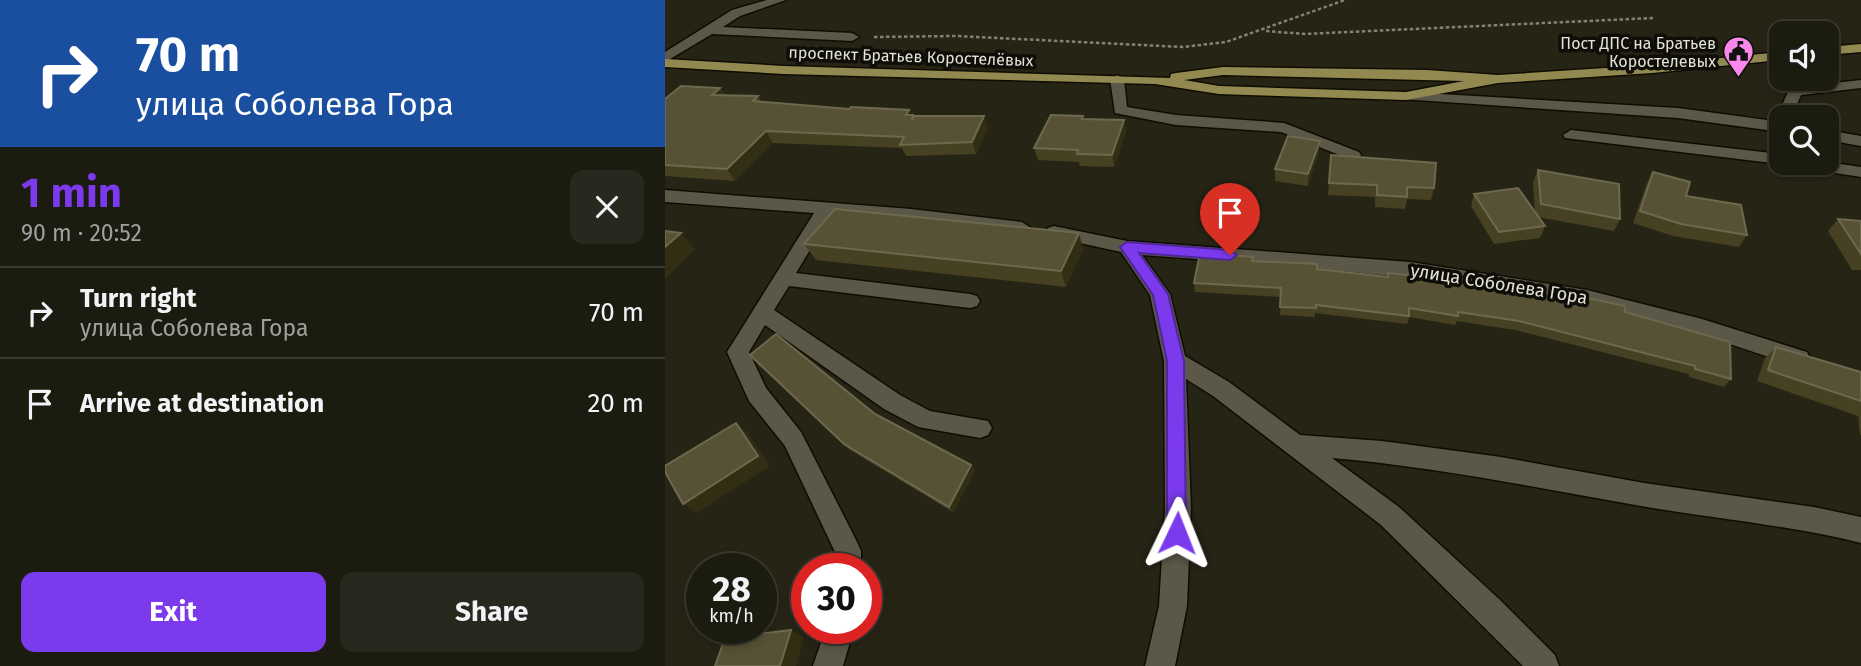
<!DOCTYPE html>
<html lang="en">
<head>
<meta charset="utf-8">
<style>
	body { margin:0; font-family:"Fira Sans",sans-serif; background:#29281e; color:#f1f3f6; height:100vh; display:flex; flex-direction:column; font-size:26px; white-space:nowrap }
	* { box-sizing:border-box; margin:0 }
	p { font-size:23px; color:#a0a19f }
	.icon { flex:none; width:38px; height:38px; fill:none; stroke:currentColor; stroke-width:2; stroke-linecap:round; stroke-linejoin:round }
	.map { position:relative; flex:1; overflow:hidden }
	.sheet { display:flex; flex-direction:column; background:#1c1b10; width:665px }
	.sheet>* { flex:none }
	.banner { background:#1a4fa0; color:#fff; overflow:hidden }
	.fabs { position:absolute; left:1104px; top:21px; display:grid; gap:14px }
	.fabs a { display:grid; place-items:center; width:70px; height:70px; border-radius:14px; background:#1c1b10; box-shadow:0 4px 10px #0003,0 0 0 2px #3a3930; font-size:35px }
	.speed { position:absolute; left:21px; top:553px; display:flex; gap:14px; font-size:35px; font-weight:700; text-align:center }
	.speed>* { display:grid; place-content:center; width:91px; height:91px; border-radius:50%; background:#1c1b10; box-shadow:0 4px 10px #0003,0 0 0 2px #3a3930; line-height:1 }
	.speed small { font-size:18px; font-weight:400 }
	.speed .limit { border:10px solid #d22; background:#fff; color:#111 }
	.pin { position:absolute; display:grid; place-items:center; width:60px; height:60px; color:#fff; margin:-72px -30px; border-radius:50% 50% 50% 0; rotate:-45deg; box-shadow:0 0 7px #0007 }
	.pin .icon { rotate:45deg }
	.me { position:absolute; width:77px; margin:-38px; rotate:2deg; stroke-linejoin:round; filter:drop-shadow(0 0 5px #0008) }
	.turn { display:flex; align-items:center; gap:24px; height:147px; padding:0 21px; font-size:32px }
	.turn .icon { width:91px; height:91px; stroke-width:2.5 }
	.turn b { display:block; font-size:49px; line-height:60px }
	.round { display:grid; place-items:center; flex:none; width:74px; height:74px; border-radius:14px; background:#29281e }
	.head { display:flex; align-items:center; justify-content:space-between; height:119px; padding:0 21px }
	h1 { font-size:42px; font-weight:700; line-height:52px; color:#7c3aed }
	.button { display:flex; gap:14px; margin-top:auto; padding:14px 21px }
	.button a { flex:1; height:80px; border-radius:14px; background:#7c3aed; color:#fff; font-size:28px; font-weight:700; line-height:80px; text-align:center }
	.button a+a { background:#29281e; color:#f1f3f6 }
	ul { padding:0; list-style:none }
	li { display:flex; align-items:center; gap:21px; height:91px; padding:0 21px; border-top:2px solid #3a3930 }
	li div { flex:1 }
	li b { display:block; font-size:26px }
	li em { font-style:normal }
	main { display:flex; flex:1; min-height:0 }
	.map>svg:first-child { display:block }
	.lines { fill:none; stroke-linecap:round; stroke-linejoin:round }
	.minor-casing { stroke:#0f0d02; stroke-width:3 }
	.major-casing { stroke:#0f0d02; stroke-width:3 }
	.path { stroke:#848276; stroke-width:2.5; stroke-dasharray:3.5 2.5; stroke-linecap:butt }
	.minor { fill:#5b5848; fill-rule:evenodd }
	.major { fill:#928951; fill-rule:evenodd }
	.wall { fill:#464122 }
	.shaded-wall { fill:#322e14 }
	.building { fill:#575235; stroke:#6d694f; stroke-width:2 }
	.route { fill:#7c3aed; stroke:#51269a; stroke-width:2 }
	.labels { text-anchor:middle; stroke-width:7; stroke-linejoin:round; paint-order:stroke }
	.far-poi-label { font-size:16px; fill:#e3e2d8; stroke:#0e0d07; text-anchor:end }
	.far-street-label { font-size:16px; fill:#e3e2d8; stroke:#0e0d07 }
	.street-label { font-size:18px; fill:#e3e2d8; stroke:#0e0d07 }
</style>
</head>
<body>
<main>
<section class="sheet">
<div class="banner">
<div class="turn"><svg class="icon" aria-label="right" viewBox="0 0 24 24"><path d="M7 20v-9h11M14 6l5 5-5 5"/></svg><div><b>70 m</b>улица Соболева Гора</div></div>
</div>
<div class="head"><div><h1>1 min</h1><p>90 m · 20:52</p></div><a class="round"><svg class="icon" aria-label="close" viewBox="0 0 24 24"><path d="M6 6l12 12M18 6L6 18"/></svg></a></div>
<ul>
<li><svg class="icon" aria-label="right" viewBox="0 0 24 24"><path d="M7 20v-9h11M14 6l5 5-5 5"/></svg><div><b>Turn right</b><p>улица Соболева Гора</p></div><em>70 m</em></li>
<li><svg class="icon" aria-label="arrive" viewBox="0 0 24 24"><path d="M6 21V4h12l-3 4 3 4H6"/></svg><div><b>Arrive at destination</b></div><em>20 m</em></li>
</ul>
<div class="button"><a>Exit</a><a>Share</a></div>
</section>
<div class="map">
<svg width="1196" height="666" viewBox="0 0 1196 666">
	<rect width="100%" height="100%" fill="#262415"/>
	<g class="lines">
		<defs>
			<g id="minor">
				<path d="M 102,0 L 121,0 L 75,16 L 58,27 L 187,33 L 194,37 L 187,41 L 47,34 L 0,62 L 0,52 L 67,10 Z"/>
				<path d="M 452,75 L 459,79 L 462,107 L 511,115 L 619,123 L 694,152 L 696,155 L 694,158 L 682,158 L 616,132 L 511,125 L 450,113 L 445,79 Z"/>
				<path d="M 1196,80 L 1196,88 L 1136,95 L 1132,104 L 1142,117 L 1127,117 L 1117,105 L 1125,88 Z"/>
				<path d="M 741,92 L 1013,108 L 1116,122 L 1116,132 L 1013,118 L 736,99 L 734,96 Z"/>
				<path d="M 906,130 L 1116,154 L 1116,163 L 1121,163 L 1116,164 L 900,138 L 898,135 Z"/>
				<path d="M 1162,130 L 1196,136 L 1196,146 L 1162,140 Z"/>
				<path d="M 1162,162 L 1196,167 L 1196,177 L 1138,168 L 1130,163 Z"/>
				<path d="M 0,190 L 246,209 L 357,222 L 366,228 L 357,234 L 166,215 L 131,273 L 305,294 L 312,296 L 315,301 L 312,306 L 305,308 L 124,286 L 109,310 L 235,395 L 265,411 L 323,421 L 327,428 L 323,435 L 315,438 L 253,427 L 219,409 L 100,325 L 84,352 L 101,388 L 136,432 L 192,542 L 196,551 L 196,569 L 168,569 L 170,552 L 120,446 L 84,401 L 62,352 L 149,213 L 0,202 Z"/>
				<path d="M 389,226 L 462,241 L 745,262 L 922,290 L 1037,319 L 1142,352 L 1145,358 L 1142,364 L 1134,367 C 1064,344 993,318 920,304 C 774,276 626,266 477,255 L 505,294 L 520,356 L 564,382 L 635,435 L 717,441 L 836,457 L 979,483 L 1149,507 L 1196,517 L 1196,543 C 1124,525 1050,519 976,506 C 873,488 772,467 667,458 L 734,507 L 834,599 L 890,655 L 894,666 L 858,666 L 716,525 L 548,396 L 521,379 L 526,509 L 522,606 L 510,666 L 480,666 L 494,606 L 500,509 L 499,361 L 485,295 L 456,252 L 383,236 L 380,232 L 383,228 Z"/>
				<path d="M 161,628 L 189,628 L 178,666 L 148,666 Z"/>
			</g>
			<g id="major">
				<path d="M 1196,44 L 1196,52 L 1162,55 L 1162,47 Z"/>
				<path d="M 1116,52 L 1116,60 L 987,73 L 833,83 L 741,100 L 554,94 L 490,84 L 119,74 L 0,67 L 0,59 L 119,66 L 505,78 L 506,74 L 511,73 L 558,67 L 762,70 L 833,75 L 987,65 ZM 558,75 L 799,81 L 741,92 L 554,86 L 519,80 Z"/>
			</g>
		</defs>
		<use href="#minor" class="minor-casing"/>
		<use href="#major" class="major-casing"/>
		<g class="path">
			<path d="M 601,31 L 640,34 L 988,18"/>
			<path d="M 209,37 L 291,36 L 518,47 L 561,42 L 680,0"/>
		</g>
		<use href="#minor" class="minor"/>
		<use href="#major" class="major"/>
	</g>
	<g class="wall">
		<path d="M 55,88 L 60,95 L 93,96 L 96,102 L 246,115 L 249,117 L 323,127 L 311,154 L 241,156 L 237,148 L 108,143 L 70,181 L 0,176 L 0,99 Z"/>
		<path d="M 419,119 L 459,120 L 461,131 L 449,167 L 415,166 L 414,162 L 373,160 L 369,148 Z"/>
		<path d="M 654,152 L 643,186 L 610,181 L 610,169 Z"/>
		<path d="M 666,155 L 769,188 L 766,200 L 742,199 L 740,209 L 710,207 L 710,197 L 663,195 Z"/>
		<path d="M 873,170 L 955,219 L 949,231 L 873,217 L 880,226 L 875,238 L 829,244 L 806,206 L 809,194 L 870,213 L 868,182 Z"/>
		<path d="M 988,172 L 1021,196 L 1082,235 L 1074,247 L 1008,236 L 968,223 L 982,183 Z"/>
		<path d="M 1173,219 L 1196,221 L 1196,270 L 1187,270 L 1163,231 Z"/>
		<path d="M 139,244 L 418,249 L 401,287 L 151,260 Z"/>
		<path d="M 588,257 L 588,261 L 722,277 L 723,273 L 915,301 L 918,297 L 960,312 L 1066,379 L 1059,387 L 1024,377 L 1024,374 L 850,330 L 792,321 L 790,325 L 744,317 L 742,324 L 650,313 L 650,317 L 615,315 L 616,297 L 530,292 L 529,283 Z"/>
		<path d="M 1111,347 L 1196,372 L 1196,435 L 1195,435 L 1193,416 L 1092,381 L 1100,358 Z"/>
		<path d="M 91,361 L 306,465 L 310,470 L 288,512 L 185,450 Z"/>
	</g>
	<g class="shaded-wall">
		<path d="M 55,88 L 63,99 L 47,95 Z"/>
		<path d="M 319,116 L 323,127 L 311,154 L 307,142 Z"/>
		<path d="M 459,120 L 461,131 L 449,167 L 447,155 Z"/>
		<path d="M 101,131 L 108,143 L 70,181 L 62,169 Z"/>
		<path d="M 655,141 L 654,152 L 643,186 L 643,174 Z"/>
		<path d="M 16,233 L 30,249 L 0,279 L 0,247 Z"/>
		<path d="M 414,233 L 418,249 L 401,287 L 396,271 Z"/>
		<path d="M 71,423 L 83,434 L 105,466 L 32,513 L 18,504 Z"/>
		<path d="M 306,465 L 310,470 L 288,512 L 284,507 Z"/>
		<path d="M 126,630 L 139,637 L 131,666 L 115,666 Z"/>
	</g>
	<g class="building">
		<path d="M 16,86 L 55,88 L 47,95 L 93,96 L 88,101 L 184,109 L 186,107 L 244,110 L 241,115 L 248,115 L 247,120 L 249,116 L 319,116 L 307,142 L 235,145 L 239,137 L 101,131 L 62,169 L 0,165 L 0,99 Z"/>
		<path d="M 386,115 L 418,116 L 417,119 L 459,120 L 447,155 L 412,154 L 413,150 L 369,148 Z"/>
		<path d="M 623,136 L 655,141 L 643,174 L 610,169 Z"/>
		<path d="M 666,155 L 771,163 L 769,188 L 742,187 L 742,197 L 712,195 L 712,185 L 664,183 Z"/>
		<path d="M 873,170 L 954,184 L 955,219 L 876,204 Z"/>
		<path d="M 988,172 L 1025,182 L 1021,196 L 1076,205 L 1082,235 L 1016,224 L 975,211 Z"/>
		<path d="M 853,188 L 880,226 L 834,232 L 809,194 Z"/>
		<path d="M 170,209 L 414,233 L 396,271 L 139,244 Z"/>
		<path d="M 1173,219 L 1196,221 L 1196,254 Z"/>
		<path d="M 0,231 L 16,233 L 0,247 Z"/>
		<path d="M 535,253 L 588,257 L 587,261 L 652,264 L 652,269 L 723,277 L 723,273 L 762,277 L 763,274 L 877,291 L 917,302 L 918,297 L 960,306 L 960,312 L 1065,342 L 1066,379 L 1030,369 L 1030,366 L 854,321 L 793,312 L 793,316 L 744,308 L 744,316 L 651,305 L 651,308 L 615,307 L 616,288 L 529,283 Z"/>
		<path d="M 111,334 L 210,414 L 306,465 L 284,507 L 179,444 L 85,355 Z"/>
		<path d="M 1111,347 L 1196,372 L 1196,401 L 1103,370 Z"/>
		<path d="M 71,423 L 93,456 L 18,504 L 0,472 L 0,466 Z"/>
		<path d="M 126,630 L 115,666 L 50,666 L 60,638 Z"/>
	</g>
	<path class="route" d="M 462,242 L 565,250 L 572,255 L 565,260 L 474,253 L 503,294 L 519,361 L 521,533 L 519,540 L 512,542 L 504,540 L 502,533 L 502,361 L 488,295 L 455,247 Z"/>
	<defs>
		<symbol id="civic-pin" viewBox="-11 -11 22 30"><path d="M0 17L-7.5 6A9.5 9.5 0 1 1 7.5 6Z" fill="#f888ea" stroke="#0e0d07"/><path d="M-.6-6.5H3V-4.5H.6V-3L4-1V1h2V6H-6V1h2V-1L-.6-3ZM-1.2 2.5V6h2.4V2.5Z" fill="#111"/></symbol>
	</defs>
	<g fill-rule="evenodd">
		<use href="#civic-pin" x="1056" y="34" width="35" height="47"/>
	</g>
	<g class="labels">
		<g class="far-poi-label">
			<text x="1051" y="49">Пост ДПС на Братьев<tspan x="1051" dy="18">Коростелевых</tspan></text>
		</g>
		<g class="far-street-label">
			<text transform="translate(246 56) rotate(2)" y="6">проспект Братьев Коростелёвых</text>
		</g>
		<g class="street-label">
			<text transform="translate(834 284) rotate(9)" y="6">улица Соболева Гора</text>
		</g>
	</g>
</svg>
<div class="fabs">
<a><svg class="icon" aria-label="sound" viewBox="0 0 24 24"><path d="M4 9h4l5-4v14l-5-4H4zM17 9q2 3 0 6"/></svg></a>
<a><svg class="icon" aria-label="search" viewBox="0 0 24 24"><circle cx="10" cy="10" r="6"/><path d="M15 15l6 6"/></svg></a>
</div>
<div class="speed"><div>28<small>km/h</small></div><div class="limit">30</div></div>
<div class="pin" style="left:565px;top:255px;background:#d93025"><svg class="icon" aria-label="arrive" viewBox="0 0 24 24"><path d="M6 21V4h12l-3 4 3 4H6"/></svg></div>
<svg class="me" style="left:512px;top:533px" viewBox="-20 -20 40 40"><path d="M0-17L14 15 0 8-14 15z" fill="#7c3aed" stroke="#fff" stroke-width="4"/></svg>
</div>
</main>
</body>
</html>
